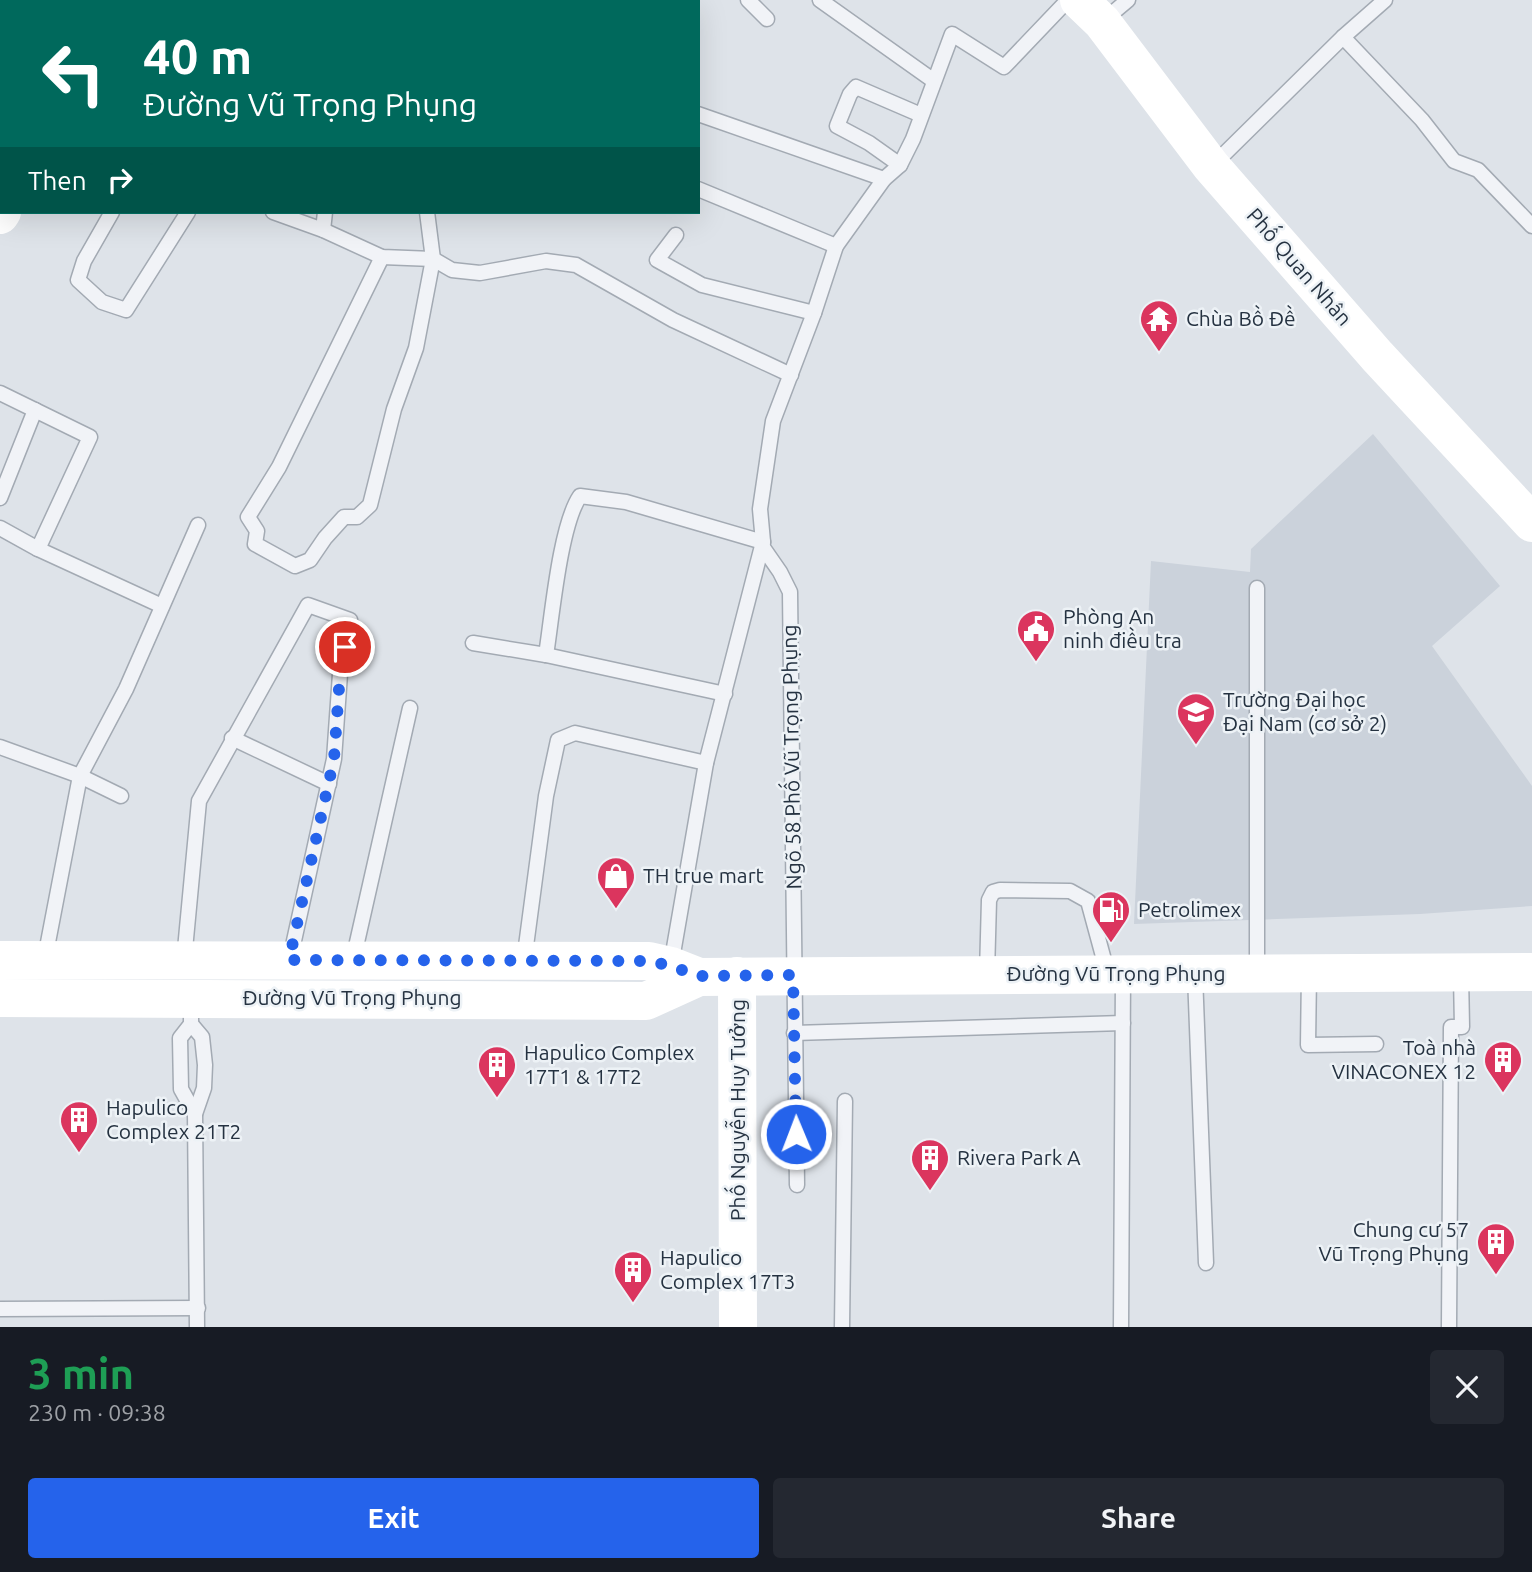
<!DOCTYPE html>
<html lang="en">
<head>
<meta charset="utf-8">
<style>
	body { margin:0; font-family:Ubuntu,sans-serif; background:#242831; color:#f1f3f6; height:100vh; display:flex; flex-direction:column; font-size:26px; white-space:nowrap }
	* { box-sizing:border-box; margin:0 }
	p { font-size:23px; color:#9ea1a6 }
	.icon { flex:none; width:38px; height:38px; fill:none; stroke:currentColor; stroke-width:2; stroke-linecap:round; stroke-linejoin:round }
	.map { position:relative; height:1327px; overflow:hidden }
	.details { display:flex; flex-direction:column; background:#171b24; flex:1 }
	.details>* { flex:none }
	.guide { position:absolute; left:0px; top:0px; width:700px; height:214px; box-shadow:0 7px 28px #0002; background:#00695c; color:#fff; overflow:hidden }
	.pin { position:absolute; display:grid; place-items:center; width:60px; height:60px; color:#fff; margin:-30px; border:4px solid #fff; border-radius:50%; box-shadow:0 2px 7px #0007 }
	.me { position:absolute; width:77px; margin:-38px; rotate:359deg; stroke-linejoin:round; filter:drop-shadow(0 0 5px #0008) }
	.turn { display:flex; align-items:center; gap:24px; height:147px; padding:0 28px; font-size:32px }
	.turn .icon { width:91px; height:91px; stroke-width:2.5 }
	.turn b { display:block; font-size:49px; line-height:60px }
	.then { display:flex; align-items:center; height:66px; padding:0 28px; background:#0003; gap:14px; font-size:26px }
	.round { display:grid; place-items:center; flex:none; width:74px; height:74px; border-radius:7px; background:#242831 }
	.head { display:flex; align-items:center; justify-content:space-between; height:119px; padding:0 28px }
	h1 { font-size:42px; font-weight:700; line-height:52px; color:#1e9e55 }
	.primary-button { display:flex; gap:14px; margin-top:auto; padding:14px 28px }
	.primary-button a { flex:1; height:80px; border-radius:7px; background:#2563eb; color:#fff; font-size:28px; font-weight:700; line-height:80px; text-align:center }
	.primary-button a+a { background:#242831; color:#f1f3f6 }
	.map>svg:first-child { display:block }
	.built { fill:#cbd2db }
	.lines { fill:none; stroke-linecap:round; stroke-linejoin:round }
	.lane-casing { stroke:#a3aab3; stroke-width:17 }
	.lane { stroke:#f1f3f7; stroke-width:14 }
	.secondary { stroke:#fff; stroke-width:38 }
	.route { stroke:#2563eb; stroke-width:12; stroke-dasharray:0 21.6 }
	.labels { text-anchor:middle; stroke-width:5; stroke-linejoin:round; paint-order:stroke }
	.street-label { font-size:21px; fill:#253241; stroke:#edf2f6 }
	.poi-label { font-size:21px; fill:#253241; stroke:#edf2f6; text-anchor:start }
</style>
</head>
<body>
<div class="map">
<svg width="1532" height="1327" viewBox="0 0 1532 1327">
	<rect width="100%" height="100%" fill="#dee3e9"/>
	<path class="built" d="M 1373,434 L 1500,586 L 1432,646 L 1532,786 L 1532,906 L 1420,914 L 1134,924 L 1151,561 L 1250,572 L 1251,549 Z"/>
	<g class="lines">
		<defs>
			<g id="lane">
				<path d="M 69,0 L 72,2"/>
				<path d="M 414,0 L 414,2"/>
				<path d="M 748,0 L 767,19"/>
				<path d="M 820,0 L 934,81"/>
				<path d="M 659,2 L 659,0"/>
				<path d="M 1103,21 L 1128,0"/>
				<path d="M 1343,37 L 1422,120 L 1454,161 L 1478,170 L 1532,226"/>
				<path d="M 698,114 L 884,179"/>
				<path d="M 0,132 L 2,132"/>
				<path d="M 900,165 L 869,143 L 837,126 L 850,94 L 856,87 L 921,115"/>
				<path d="M 1212,166 L 1343,37 L 1385,0"/>
				<path d="M 698,189 L 836,246"/>
				<path d="M 112,212 L 84,261 L 78,280 L 102,302 L 126,310 L 188,212"/>
				<path d="M 273,212 L 323,230 L 382,257 L 433,259 L 452,270 L 480,273 L 546,261 L 576,265 L 673,320 L 791,375"/>
				<path d="M 323,230 L 325,212"/>
				<path d="M 676,235 L 657,260 L 702,285 L 814,313"/>
				<path d="M 382,257 L 279,467 L 248,517 L 257,531 L 255,544 L 295,566 L 310,560 L 325,538 L 344,517 L 357,517 L 370,505 L 394,409 L 416,348 L 433,259 L 427,212"/>
				<path d="M 0,393 L 90,437 L 38,549"/>
				<path d="M 0,498 L 35,410"/>
				<path d="M 0,528 L 38,549 L 162,606"/>
				<path d="M 762,546 L 780,572 L 790,592 L 797,1185"/>
				<path d="M 473,643 L 546,655 L 725,694"/>
				<path d="M 546,655 C 552,617 560,525 580,496 L 626,502 L 763,542"/>
				<path d="M 232,738 L 329,784"/>
				<path d="M 0,747 L 80,776 L 121,796"/>
				<path d="M 45,958 L 80,776 L 126,689 L 198,525"/>
				<path d="M 184,960 L 199,801 L 308,605 L 350,620 L 340,674 L 334,759 L 290,959"/>
				<path d="M 353,960 L 410,708"/>
				<path d="M 524,961 L 546,796 L 558,740 L 575,733 L 706,763"/>
				<path d="M 671,965 L 706,763 L 763,542 L 760,509 L 773,421 L 814,313 L 836,246 L 884,179 L 900,165 L 913,139 L 952,34 L 1004,67 L 1068,0"/>
				<path d="M 1257,972 L 1257,588"/>
				<path d="M 987,973 L 989,900 L 993,892 L 1000,890 L 1070,891 L 1088,901 L 1107,971"/>
				<path d="M 1309,974 L 1308,1045 L 1376,1044"/>
				<path d="M 1195,975 L 1206,1263"/>
				<path d="M 191,1015 L 191,1024 L 180,1038 L 181,1089 L 195,1114"/>
				<path d="M 191,1024 L 202,1037 L 205,1065 L 204,1088 L 195,1114 L 197,1327"/>
				<path d="M 794,1033 L 1123,1023"/>
				<path d="M 0,1309 L 198,1308"/>
				<path d="M 842,1327 L 845,1101"/>
				<path d="M 1121,1327 L 1123,975"/>
				<path d="M 1449,1327 L 1451,1027 L 1462,1027 L 1461,975"/>
			</g>
		</defs>
		<use href="#lane" class="lane-casing"/>
		<use href="#lane" class="lane"/>
		<g class="secondary">
			<path d="M 1079,0 L 1102,22 L 1211,166 L 1377,356 L 1532,523"/>
			<path d="M 117,2 L 118,0"/>
			<path d="M 0,215 L 2,212"/>
			<path d="M 0,960 L 649,961 L 671,966 L 699,977 L 1532,972"/>
			<path d="M 737,976 L 738,1327"/>
			<path d="M 0,998 L 646,1001 L 699,977"/>
		</g>
	</g>
	<g class="lines">
		<path class="route" d="M 345,647 L 340,674 L 334,759 L 289,960 L 649,961 L 671,966 L 699,976 L 793,975 L 796,1134"/>
	</g>
	<defs>
		<symbol id="temple-pin" viewBox="-11 -11 22 30"><path d="M0 17L-7.5 6A9.5 9.5 0 1 1 7.5 6Z" fill="#db355e" stroke="#edf2f6"/><path d="M0-6L5-2H3V0L6.5 2.5H4V6H1.5V3h-3V6H-4V2.5H-6.5L-3 0V-2H-5Z" fill="#fff"/></symbol>
		<symbol id="civic-pin" viewBox="-11 -11 22 30"><path d="M0 17L-7.5 6A9.5 9.5 0 1 1 7.5 6Z" fill="#db355e" stroke="#edf2f6"/><path d="M-.6-6.5H3V-4.5H.6V-3L4-1V1h2V6H-6V1h2V-1L-.6-3ZM-1.2 2.5V6h2.4V2.5Z" fill="#fff"/></symbol>
		<symbol id="university-pin" viewBox="-11 -11 22 30"><path d="M0 17L-7.5 6A9.5 9.5 0 1 1 7.5 6Z" fill="#db355e" stroke="#edf2f6"/><path d="M0-5L7-2L0 1L-7-2ZM-4 1L0 2.5L4 1V4Q0 6-4 4Z" fill="#fff"/></symbol>
		<symbol id="shop-pin" viewBox="-11 -11 22 30"><path d="M0 17L-7.5 6A9.5 9.5 0 1 1 7.5 6Z" fill="#db355e" stroke="#edf2f6"/><path d="M-5-2.5h2.3a2.7 3.5 0 0 1 5.4 0H5L5.5 6h-11ZM-1.5-2.5h3a1.5 2.3 0 0 0-3 0Z" fill="#fff"/></symbol>
		<symbol id="fuel-pin" viewBox="-11 -11 22 30"><path d="M0 17L-7.5 6A9.5 9.5 0 1 1 7.5 6Z" fill="#db355e" stroke="#edf2f6"/><path d="M-5.5-6h7V0h2V4h1.3V-2.5L3-4.5l.8-.8L6-3V5H2.5V1h-1V6h-7ZM-4.2-4.7v3.2H.2V-4.7Z" fill="#fff"/></symbol>
		<symbol id="building-pin" viewBox="-11 -11 22 30"><path d="M0 17L-7.5 6A9.5 9.5 0 1 1 7.5 6Z" fill="#db355e" stroke="#edf2f6"/><path d="M-4-6H4V6H1V3H-1V6H-4ZM-2.5-4.3h1.7v1.8h-1.7ZM.8-4.3h1.7v1.8H.8ZM-2.5-1h1.7V.8h-1.7ZM.8-1h1.7V.8H.8Z" fill="#fff"/></symbol>
	</defs>
	<g fill-rule="evenodd">
		<use href="#temple-pin" x="1137" y="297" width="44" height="60"/>
		<use href="#civic-pin" x="1014" y="607" width="44" height="60"/>
		<use href="#university-pin" x="1174" y="690" width="44" height="60"/>
		<use href="#shop-pin" x="594" y="854" width="44" height="60"/>
		<use href="#fuel-pin" x="1089" y="888" width="44" height="60"/>
		<use href="#building-pin" x="1481" y="1038" width="44" height="60"/>
		<use href="#building-pin" x="475" y="1043" width="44" height="60"/>
		<use href="#building-pin" x="57" y="1098" width="44" height="60"/>
		<use href="#building-pin" x="908" y="1136" width="44" height="60"/>
		<use href="#building-pin" x="1474" y="1220" width="44" height="60"/>
		<use href="#building-pin" x="611" y="1248" width="44" height="60"/>
	</g>
	<g class="labels">
		<g class="street-label">
			<text transform="translate(1299 267) rotate(49)" y="7">Phố Quan Nhân</text>
			<text transform="translate(792 757) rotate(-91)" y="7">Ngõ 58 Phố Vũ Trọng Phụng</text>
			<text x="1116" y="981">Đường Vũ Trọng Phụng</text>
			<text x="352" y="1005">Đường Vũ Trọng Phụng</text>
			<text transform="translate(738 1110) rotate(-90)" y="7">Phố Nguyễn Huy Tưởng</text>
		</g>
		<g class="poi-label">
			<text x="1186" y="326">Chùa Bồ Đề</text>
			<text x="1063" y="624">Phòng An<tspan x="1063" dy="24">ninh điều tra</tspan></text>
			<text x="1223" y="707">Trường Đại học<tspan x="1223" dy="24">Đại Nam (cơ sở 2)</tspan></text>
			<text x="643" y="883">TH true mart</text>
			<text x="1138" y="917">Petrolimex</text>
			<text x="1476" y="1055" text-anchor="end">Toà nhà<tspan x="1476" dy="24">VINACONEX 12</tspan></text>
			<text x="524" y="1060">Hapulico Complex<tspan x="524" dy="24">17T1 &amp; 17T2</tspan></text>
			<text x="106" y="1115">Hapulico<tspan x="106" dy="24">Complex 21T2</tspan></text>
			<text x="957" y="1165">Rivera Park A</text>
			<text x="1469" y="1237" text-anchor="end">Chung cư 57<tspan x="1469" dy="24">Vũ Trọng Phụng</tspan></text>
			<text x="660" y="1265">Hapulico<tspan x="660" dy="24">Complex 17T3</tspan></text>
		</g>
	</g>
</svg>
<div class="pin" style="left:345px;top:647px;background:#d93025"><svg class="icon" aria-label="arrive" viewBox="0 0 24 24"><path d="M6 21V4h12l-3 4 3 4H6"/></svg></div>
<svg class="me" style="left:796px;top:1134px" viewBox="-20 -20 40 40"><circle r="17" fill="#2563eb" stroke="#fff" stroke-width="3"/><path d="M0-11L8 9 0 5-8 9z" fill="#fff"/></svg>
<div class="guide">
<div class="turn"><svg class="icon" aria-label="left" viewBox="0 0 24 24"><path d="M17 20v-9H6M10 6l-5 5 5 5"/></svg><div><b>40 m</b>Đường Vũ Trọng Phụng</div></div>
<div class="then">Then<svg class="icon" aria-label="right" viewBox="0 0 24 24"><path d="M7 20v-9h11M14 6l5 5-5 5"/></svg></div>
</div>
</div>
<section class="details">
<div class="head"><div><h1>3 min</h1><p>230 m · 09:38</p></div><a class="round"><svg class="icon" aria-label="close" viewBox="0 0 24 24"><path d="M6 6l12 12M18 6L6 18"/></svg></a></div>
<div class="primary-button"><a>Exit</a><a>Share</a></div>
</section>
</body>
</html>
